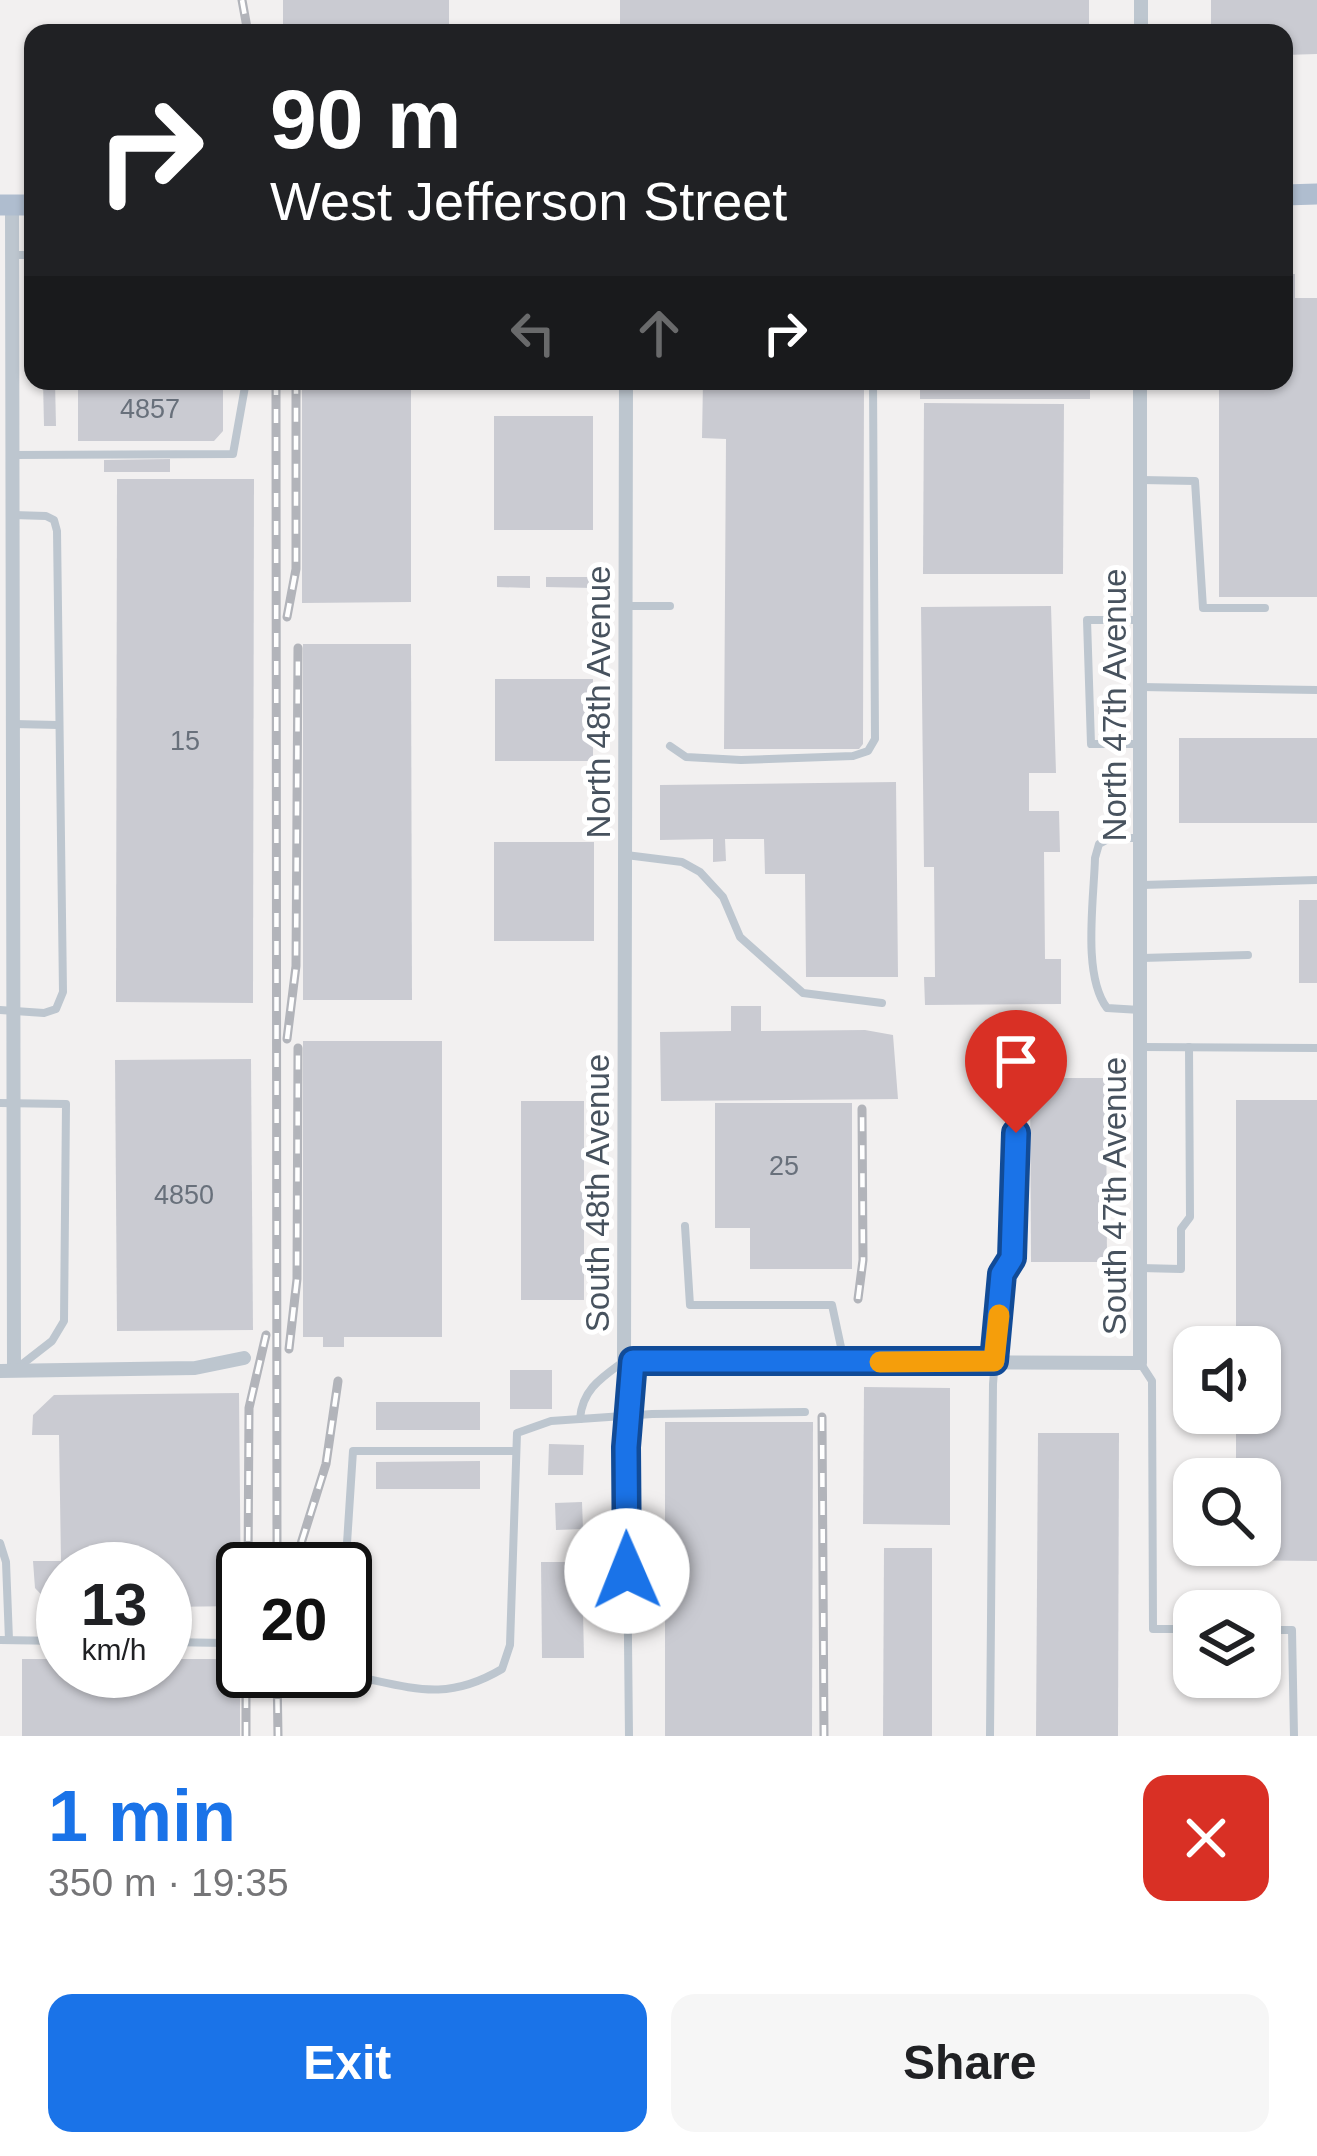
<!DOCTYPE html>
<html lang="en">
<head>
<meta charset="utf-8">
<style>
	body { margin:0; font-family:Arial,sans-serif; background:#f6f6f6; color:#202124; height:100vh; display:flex; flex-direction:column; font-size:45px; white-space:nowrap }
	* { box-sizing:border-box; margin:0 }
	p { font-size:39px; color:#757577 }
	.icon { flex:none; width:66px; height:66px; fill:none; stroke:currentColor; stroke-width:2; stroke-linecap:round; stroke-linejoin:round }
	.map { position:relative; height:1736px; overflow:hidden }
	.side { display:flex; flex-direction:column; background:#fff; flex:1 }
	.side>* { flex:none }
	.banner { position:absolute; left:24px; top:24px; width:1269px; height:366px; border-radius:24px; box-shadow:0 3px 9px #0004; background:#202124; color:#fff; overflow:hidden }
	.tools { position:absolute; left:1173px; top:1326px; display:grid; gap:24px }
	.tools a { display:grid; place-items:center; width:108px; height:108px; border-radius:24px; background:#fff; box-shadow:0 3px 9px #0004; font-size:60px }
	.speed { position:absolute; left:36px; top:1542px; display:flex; gap:24px; font-size:60px; font-weight:700; text-align:center }
	.speed>* { display:grid; place-content:center; width:156px; height:156px; border-radius:50%; background:#fff; box-shadow:0 3px 9px #0004; line-height:1 }
	.speed small { font-size:30px; font-weight:400 }
	.speed .limit { border:6px solid #111; border-radius:18px; background:#fff; color:#111 }
	.pin { position:absolute; display:grid; place-items:center; width:102px; height:102px; color:#fff; margin:-123px -51px; border-radius:50% 50% 50% 0; rotate:-45deg; box-shadow:0 0 12px #0007 }
	.pin .icon { rotate:45deg }
	.me { position:absolute; width:132px; margin:-66px; rotate:359deg; stroke-linejoin:round; filter:drop-shadow(0 0 9px #0008) }
	.turn { display:flex; align-items:center; gap:42px; height:252px; padding:0 48px; font-size:54px }
	.turn .icon { width:156px; height:156px; stroke-width:2.5 }
	.turn b { display:block; font-size:84px; line-height:102px }
	.lanes { display:flex; align-items:center; height:114px; padding:0 48px; background:#0003; justify-content:center; gap:60px; direction:ltr }
	.lanes .off { opacity:.35 }
	.round { display:grid; place-items:center; flex:none; width:126px; height:126px; border-radius:24px; background:#f6f6f6 }
	.headline { display:flex; align-items:center; justify-content:space-between; height:204px; padding:0 48px }
	h1 { font-size:72px; font-weight:700; line-height:90px; color:#1a73e8 }
	.cta { display:flex; gap:24px; margin-top:auto; padding:24px 48px }
	.cta a { flex:1; height:138px; border-radius:24px; background:#1a73e8; color:#fff; font-size:48px; font-weight:700; line-height:138px; text-align:center }
	.cta a+a { background:#f6f6f6; color:#202124 }
	.map>svg:first-child { display:block }
	.building { fill:#cacbd2 }
	.lines { fill:none; stroke-linecap:round; stroke-linejoin:round }
	.lane { stroke:#bdc6cf; stroke-width:8 }
	.street { stroke:#bdc6cf; stroke-width:14 }
	.primary { stroke:#afbdcf; stroke-width:21 }
	.rail-casing { stroke:#b2b4ba; stroke-width:9 }
	.rail { stroke:#fff; stroke-width:4.5; stroke-dasharray:14; stroke-linecap:butt }
	.route-casing { stroke:#114b97; stroke-width:30 }
	.route { stroke:#1a73e8; stroke-width:21 }
	.slow { stroke:#f59e0b; stroke-width:21 }
	.labels { text-anchor:middle; stroke-width:10; stroke-linejoin:round; paint-order:stroke }
	.number-label { font-size:27px; fill:#68707b }
	.street-label { font-size:33px; fill:#47525e; stroke:#fff }
</style>
</head>
<body>
<div class="map">
<svg width="1317" height="1736" viewBox="0 0 1317 1736">
	<rect width="100%" height="100%" fill="#f2f0f0"/>
	<g class="building">
		<rect x="283" y="0" width="166" height="33"/>
		<rect x="620" y="0" width="469" height="33"/>
		<path d="M 1211,0 L 1317,0 L 1317,54 L 1284,55 L 1284,33 L 1211,33 Z"/>
		<path d="M 1284,274 L 1295,274 L 1295,298 L 1317,298 L 1317,597 L 1219,597 L 1219,381 L 1284,381 Z"/>
		<path d="M 43,381 L 55,381 L 56,426 L 44,426 Z"/>
		<path d="M 78,381 L 123,381 L 128,386 L 151,386 L 156,381 L 223,381 L 223,431 L 214,441 L 78,441 Z"/>
		<path d="M 302,381 L 411,381 L 411,602 L 302,603 Z"/>
		<path d="M 703,381 L 864,381 L 863,744 L 859,749 L 724,749 L 726,439 L 702,438 Z"/>
		<rect x="920" y="381" width="170" height="18"/>
		<path d="M 924,403 L 1064,404 L 1063,574 L 923,574 Z"/>
		<rect x="494" y="416" width="99" height="114"/>
		<path d="M 170,459 L 170,472 L 104,472 L 104,460 Z"/>
		<path d="M 117,479 L 254,479 L 253,1003 L 116,1002 Z"/>
		<path d="M 497,576 L 530,576 L 530,588 L 497,587 Z"/>
		<path d="M 546,577 L 593,577 L 593,588 L 546,587 Z"/>
		<path d="M 1051,606 L 1056,773 L 1029,773 L 1029,811 L 1059,811 L 1060,852 L 1044,852 L 1045,959 L 1061,959 L 1061,1004 L 925,1005 L 924,977 L 935,977 L 934,867 L 924,867 L 921,607 Z"/>
		<path d="M 303,644 L 411,644 L 412,1000 L 303,1000 Z"/>
		<rect x="495" y="679" width="98" height="82"/>
		<rect x="1179" y="738" width="138" height="85"/>
		<path d="M 896,782 L 898,977 L 806,977 L 805,874 L 765,874 L 764,839 L 725,839 L 726,861 L 713,862 L 713,839 L 660,840 L 660,785 Z"/>
		<rect x="494" y="842" width="100" height="99"/>
		<rect x="1299" y="900" width="18" height="83"/>
		<path d="M 731,1006 L 761,1006 L 761,1031 L 865,1030 L 893,1035 L 898,1099 L 661,1101 L 660,1032 L 731,1031 Z"/>
		<path d="M 303,1041 L 442,1041 L 442,1337 L 344,1337 L 344,1347 L 323,1347 L 323,1337 L 303,1337 Z"/>
		<path d="M 251,1059 L 253,1330 L 117,1331 L 115,1060 Z"/>
		<path d="M 1030,1078 L 1106,1078 L 1107,1262 L 1031,1262 Z"/>
		<path d="M 1236,1100 L 1317,1100 L 1317,1561 L 1236,1560 L 1236,1545 L 1260,1545 L 1260,1479 L 1236,1479 L 1236,1413 L 1260,1413 L 1260,1347 L 1236,1347 Z"/>
		<rect x="521" y="1101" width="63" height="199"/>
		<path d="M 715,1103 L 852,1103 L 852,1269 L 750,1269 L 750,1228 L 715,1228 Z"/>
		<rect x="510" y="1370" width="42" height="39"/>
		<path d="M 864,1387 L 950,1388 L 950,1525 L 863,1524 Z"/>
		<path d="M 239,1393 L 241,1606 L 165,1607 L 165,1569 L 63,1569 L 63,1608 L 54,1608 L 35,1588 L 33,1561 L 61,1561 L 59,1435 L 32,1435 L 33,1415 L 54,1395 Z"/>
		<rect x="376" y="1402" width="104" height="28"/>
		<path d="M 665,1422 L 813,1422 L 812,1736 L 665,1736 Z"/>
		<path d="M 1038,1433 L 1119,1433 L 1118,1736 L 1036,1736 Z"/>
		<path d="M 549,1444 L 584,1445 L 583,1475 L 548,1475 Z"/>
		<path d="M 480,1461 L 480,1489 L 376,1489 L 376,1462 Z"/>
		<path d="M 582,1502 L 583,1529 L 556,1530 L 555,1503 Z"/>
		<path d="M 884,1548 L 932,1548 L 932,1736 L 883,1736 Z"/>
		<path d="M 541,1562 L 582,1562 L 584,1658 L 542,1658 Z"/>
		<path d="M 22,1659 L 63,1659 L 63,1671 L 165,1671 L 165,1659 L 240,1659 L 240,1736 L 22,1736 Z"/>
	</g>
	<g class="lines">
		<g class="lane">
			<path d="M 14,255 L 33,255"/>
			<path d="M 14,455 L 233,454 L 246,381"/>
			<path d="M 1142,480 L 1195,481 L 1203,608 L 1265,608"/>
			<path d="M 627,606 L 670,606"/>
			<path d="M 1139,620 L 1087,620 L 1091,744 L 1140,744"/>
			<path d="M 1141,687 L 1317,690"/>
			<path d="M 14,724 L 58,725"/>
			<path d="M 670,746 L 686,757 L 741,760 L 853,756 L 868,751 L 875,739 L 873,381"/>
			<path d="M 1139,838 L 1110,838 L 1099,844 L 1095,858 C 1094,899 1082,975 1107,1008 L 1140,1010"/>
			<path d="M 626,855 L 682,862 L 700,872 L 723,897 L 740,937 L 803,993 L 882,1003"/>
			<path d="M 1142,885 L 1317,880"/>
			<path d="M 1142,958 L 1248,955"/>
			<path d="M 0,1010 L 44,1013 L 56,1009 L 63,992 L 57,531 L 54,520 L 46,516 L 13,515"/>
			<path d="M 1142,1047 L 1317,1048"/>
			<path d="M 0,1103 L 66,1104 L 64,1321 L 52,1341 L 16,1369"/>
			<path d="M 685,1226 L 690,1305 L 832,1305 L 844,1361"/>
			<path d="M 1141,1268 L 1181,1269 L 1181,1229 L 1190,1217 L 1189,1047"/>
			<path d="M 1141,1364 L 1152,1381 L 1153,1629 L 1194,1629"/>
			<path d="M 580,1419 C 582,1390 601,1378 623,1362"/>
			<path d="M 0,1543 L 6,1562 L 9,1640"/>
			<path d="M 345,1574 L 353,1451 L 516,1451"/>
			<path d="M 345,1626 L 358,1677 C 416,1689 448,1701 502,1669 L 510,1645 L 517,1433 L 551,1421 L 652,1414 L 805,1412"/>
			<path d="M 1260,1630 L 1292,1630 L 1294,1736"/>
			<path d="M 0,1640 L 63,1641"/>
			<path d="M 165,1642 L 226,1643"/>
			<path d="M 629,1736 L 626,1447 L 633,1363"/>
			<path d="M 990,1736 L 993,1384 L 1002,1274 L 1012,1258 L 1018,1051"/>
		</g>
		<g class="street">
			<path d="M 1141,33 L 1141,0"/>
			<path d="M 12,205 L 14,1370"/>
			<path d="M 626,381 L 624,1361 L 1140,1363 L 1140,381"/>
			<path d="M 0,1371 L 195,1368 L 244,1358"/>
		</g>
		<g class="primary">
			<path d="M 1284,195 L 1317,194"/>
			<path d="M 0,205 L 33,205"/>
		</g>
		<defs>
			<g id="rail">
				<path d="M 242,0 L 248,33"/>
				<path d="M 276,381 L 277,1569"/>
				<path d="M 287,617 L 296,569 L 296,381"/>
				<path d="M 287,1039 L 296,966 L 298,648"/>
				<path d="M 858,1299 L 863,1260 L 862,1109"/>
				<path d="M 289,1349 L 297,1279 L 298,1048"/>
				<path d="M 822,1417 L 824,1736"/>
				<path d="M 248,1569 L 249,1408 L 266,1335"/>
				<path d="M 293,1569 L 326,1464 L 338,1381"/>
				<path d="M 277,1671 L 278,1736"/>
				<path d="M 246,1736 L 246,1671"/>
			</g>
		</defs>
		<use href="#rail" class="rail-casing"/>
		<use href="#rail" class="rail"/>
	</g>
	<g class="lines">
		<defs>
			<path id="route" d="M 627,1571 L 626,1447 L 633,1361 L 994,1361 L 1002,1274 L 1012,1258 L 1016,1133"/>
		</defs>
		<use href="#route" class="route-casing"/>
		<use href="#route" class="route"/>
		<path class="slow" d="M 880,1362 L 994,1361 L 999,1315"/>
	</g>
	<g class="labels">
		<g class="number-label">
			<text x="150" y="418">4857</text>
			<text x="185" y="750">15</text>
			<text x="784" y="1175">25</text>
			<text x="184" y="1204">4850</text>
		</g>
		<g class="street-label">
			<text transform="translate(598 702) rotate(-90)" y="12">North 48th Avenue</text>
			<text transform="translate(1114 705) rotate(-90)" y="12">North 47th Avenue</text>
			<text transform="translate(597 1193) rotate(-90)" y="12">South 48th Avenue</text>
			<text transform="translate(1114 1196) rotate(-90)" y="12">South 47th Avenue</text>
		</g>
	</g>
</svg>
<div class="tools">
<a><svg class="icon" aria-label="sound" viewBox="0 0 24 24"><path d="M4 9h4l5-4v14l-5-4H4zM17 9q2 3 0 6"/></svg></a>
<a><svg class="icon" aria-label="search" viewBox="0 0 24 24"><circle cx="10" cy="10" r="6"/><path d="M15 15l6 6"/></svg></a>
<a><svg class="icon" aria-label="layers" viewBox="0 0 24 24"><path d="M12 4l9 5-9 5-9-5zM3 14l9 5 9-5"/></svg></a>
</div>
<div class="speed"><div>13<small>km/h</small></div><div class="limit">20</div></div>
<div class="pin" style="left:1016px;top:1133px;background:#d93025"><svg class="icon" aria-label="arrive" viewBox="0 0 24 24"><path d="M6 21V4h12l-3 4 3 4H6"/></svg></div>
<svg class="me" style="left:627px;top:1571px" viewBox="-20 -20 40 40"><circle r="19" fill="#fff"/><path d="M0-13L10 11 0 6-10 11z" fill="#1a73e8"/></svg>
<div class="banner">
<div class="turn"><svg class="icon" aria-label="right" viewBox="0 0 24 24"><path d="M7 20v-9h11M14 6l5 5-5 5"/></svg><div><b>90 m</b>West Jefferson Street</div></div>
<div class="lanes"><svg class="icon off" aria-label="left" viewBox="0 0 24 24"><path d="M17 20v-9H6M10 6l-5 5 5 5"/></svg><svg class="icon off" aria-label="ahead" viewBox="0 0 24 24"><path d="M12 20V5M6 11l6-6 6 6"/></svg><svg class="icon" aria-label="right" viewBox="0 0 24 24"><path d="M7 20v-9h11M14 6l5 5-5 5"/></svg></div>
</div>
</div>
<section class="side">
<div class="headline"><div><h1>1 min</h1><p>350 m · 19:35</p></div><a class="round" style="background:#d93025;color:#fff"><svg class="icon" aria-label="close" viewBox="0 0 24 24"><path d="M6 6l12 12M18 6L6 18"/></svg></a></div>
<div class="cta"><a>Exit</a><a>Share</a></div>
</section>
</body>
</html>
